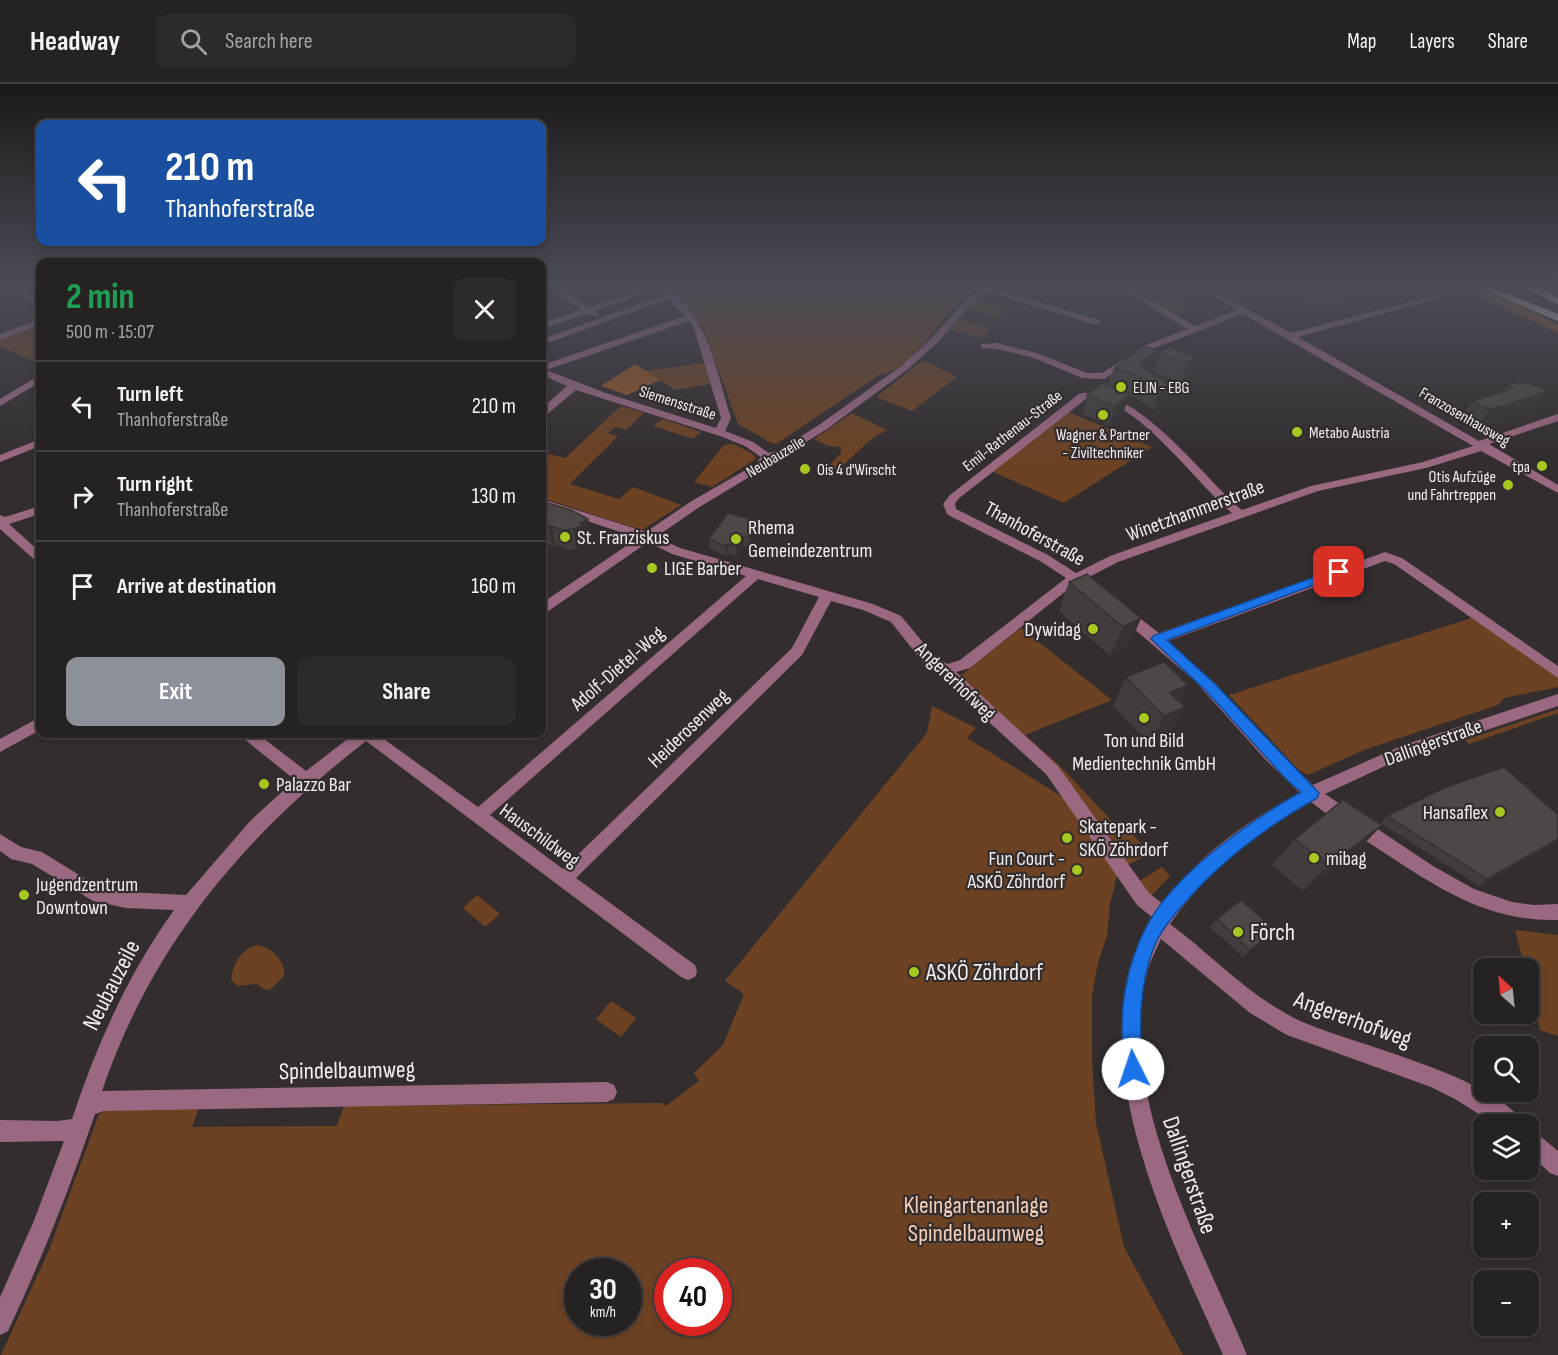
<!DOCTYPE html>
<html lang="en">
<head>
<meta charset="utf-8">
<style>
	body { margin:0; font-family:"Sofia Sans Condensed",sans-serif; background:#2e2a2a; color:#f1f3f6; height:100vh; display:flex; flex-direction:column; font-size:22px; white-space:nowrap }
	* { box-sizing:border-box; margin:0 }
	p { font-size:20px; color:#a4a4a5 }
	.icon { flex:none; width:33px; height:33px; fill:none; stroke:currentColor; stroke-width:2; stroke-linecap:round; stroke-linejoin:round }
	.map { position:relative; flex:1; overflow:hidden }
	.sheet { position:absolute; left:36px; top:174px; width:510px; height:480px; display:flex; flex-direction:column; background:#262222; border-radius:12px; box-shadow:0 3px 9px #0003,0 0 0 2px #423f40 }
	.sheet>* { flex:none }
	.banner { position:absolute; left:36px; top:36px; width:510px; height:126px; border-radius:12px; box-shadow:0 3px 9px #0003,0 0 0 2px #423f40; background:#1a4fa0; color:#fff; overflow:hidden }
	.needle { width:39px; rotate:333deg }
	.controls { position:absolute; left:1473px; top:874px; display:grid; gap:12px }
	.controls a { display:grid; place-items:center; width:66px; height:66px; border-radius:12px; background:#262222; box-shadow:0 3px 9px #0003,0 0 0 2px #423f40; font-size:30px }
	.speed { position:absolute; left:564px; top:1174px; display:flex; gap:12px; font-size:30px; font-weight:700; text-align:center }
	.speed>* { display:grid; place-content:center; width:78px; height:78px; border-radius:50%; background:#262222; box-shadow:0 3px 9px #0003,0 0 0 2px #423f40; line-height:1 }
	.speed small { font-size:15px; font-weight:400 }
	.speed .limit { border:9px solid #d22; background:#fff; color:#111 }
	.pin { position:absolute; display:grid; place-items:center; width:51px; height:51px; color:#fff; margin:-26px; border-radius:12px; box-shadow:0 3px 9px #0006 }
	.me { position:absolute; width:66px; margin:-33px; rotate:356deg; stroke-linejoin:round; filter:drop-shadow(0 0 4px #0008) }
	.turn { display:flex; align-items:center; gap:21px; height:126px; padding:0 30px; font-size:27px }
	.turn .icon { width:78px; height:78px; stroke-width:2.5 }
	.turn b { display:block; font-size:42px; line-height:51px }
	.round { display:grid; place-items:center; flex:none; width:63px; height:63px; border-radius:12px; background:#2e2a2a }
	.summary { display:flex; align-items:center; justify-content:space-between; height:102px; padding:0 30px }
	h1 { font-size:36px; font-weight:700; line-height:45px; color:#1e9e55 }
	.button { display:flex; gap:12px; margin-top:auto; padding:12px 30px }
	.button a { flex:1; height:69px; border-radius:12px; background:#8c9099; color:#fff; font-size:24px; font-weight:700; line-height:69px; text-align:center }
	.button a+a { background:#2e2a2a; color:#f1f3f6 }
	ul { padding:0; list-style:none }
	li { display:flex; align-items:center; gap:18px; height:90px; padding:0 30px; border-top:2px solid #423f40 }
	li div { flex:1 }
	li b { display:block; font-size:22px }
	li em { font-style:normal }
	header { display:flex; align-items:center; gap:36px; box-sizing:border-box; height:84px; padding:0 30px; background:#262222; border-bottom:2px solid #423f40 }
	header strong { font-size:28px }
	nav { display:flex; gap:33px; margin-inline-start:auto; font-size:21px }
	.search { width:420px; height:54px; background:#2e2a2a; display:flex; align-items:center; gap:15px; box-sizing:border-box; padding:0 21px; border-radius:12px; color:#a4a4a5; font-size:22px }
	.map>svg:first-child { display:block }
	.green { fill:#6d4223; fill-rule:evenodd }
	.forest { fill:#935424 }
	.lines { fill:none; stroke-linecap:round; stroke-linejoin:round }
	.minor { fill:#9b6882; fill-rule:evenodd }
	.highway { fill:#f4dae6; fill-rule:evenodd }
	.wall { fill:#423d3c }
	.shaded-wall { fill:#363231 }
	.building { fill:#4d4746; stroke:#363231; stroke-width:1.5 }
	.route { fill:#1a73e8; stroke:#114b97; stroke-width:1.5 }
	.poi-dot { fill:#a7c81f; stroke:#332d2e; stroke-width:2 }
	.labels { text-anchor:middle; stroke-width:4.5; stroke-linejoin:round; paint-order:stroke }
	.far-poi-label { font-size:16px; fill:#f2eeef; stroke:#332d2e; text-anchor:start }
	.far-street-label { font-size:16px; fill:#f2eeef; stroke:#332d2e }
	.street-label { font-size:20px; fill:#f2eeef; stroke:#332d2e }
	.poi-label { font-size:20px; fill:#f2eeef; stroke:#332d2e; text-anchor:start }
	.near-poi-label { font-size:24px; fill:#f2eeef; stroke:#332d2e; text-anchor:start }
	.near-street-label { font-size:24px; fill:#f2eeef; stroke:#332d2e }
	.near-park-label { font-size:24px; fill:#f5cfb7; stroke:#332d2e }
</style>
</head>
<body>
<header>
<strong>Headway</strong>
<div class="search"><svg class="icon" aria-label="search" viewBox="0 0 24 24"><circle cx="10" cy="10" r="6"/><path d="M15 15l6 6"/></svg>Search here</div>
<nav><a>Map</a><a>Layers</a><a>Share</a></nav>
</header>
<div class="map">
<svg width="1558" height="1271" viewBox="0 0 1558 1271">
	<rect width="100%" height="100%" fill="#332d2e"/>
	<g class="green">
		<path d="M 704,200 L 985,200 C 977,205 968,209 961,216 C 940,235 908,289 879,291 L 778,359 L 773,360 L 738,340 L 703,243 L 676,209 Z"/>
		<path d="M 1171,212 L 1191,223 L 1171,229 L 1151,217 Z"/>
		<path d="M 978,216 L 1009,225 L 999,234 L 968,225 Z"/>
		<path d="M 959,236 L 991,244 L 983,254 L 950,246 Z"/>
		<path d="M 40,241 L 40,280 L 0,262 L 0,256 Z"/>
		<path d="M 923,276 L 957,293 L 912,327 L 876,313 Z"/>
		<path d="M 704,279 L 710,300 L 676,306 L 645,287 Z"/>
		<path d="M 621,322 L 644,329 L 626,346 L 615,343 L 608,349 L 618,352 L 570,400 L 619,415 L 633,403 L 681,421 L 642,446 L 542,414 L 542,376 L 549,370 L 565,374 Z"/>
		<path d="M 1066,327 L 1152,363 L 1064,419 L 991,387 Z"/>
		<path d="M 852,329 L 887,346 L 869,357 L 837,387 L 827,383 L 841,369 L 841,363 L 828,362 L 814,355 Z"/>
		<path d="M 663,335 L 701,348 L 693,355 L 653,342 Z"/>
		<path d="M 733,360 L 753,370 L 756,375 L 712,403 L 694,398 L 724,361 Z"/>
		<path d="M 1472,534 L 1558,592 L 1558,603 L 1504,614 L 1498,621 L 1364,666 L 1308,691 L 1299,686 L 1229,611 Z"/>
		<path d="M 1021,544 L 1112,616 L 1025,651 L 1062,684 L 1123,749 L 1129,746 L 1150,770 L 1129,780 L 1126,781 L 1065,694 L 959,593 Z"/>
		<path d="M 932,622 L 976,644 L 967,654 L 1064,714 L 1114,784 L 1117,792 L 1110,820 L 1107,852 L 1098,879 L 1092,912 L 1092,977 L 1096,1039 L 1124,1163 L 1183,1271 L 1,1271 L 49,1166 L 99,1030 L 109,1025 L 199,1023 L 192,1043 L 337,1042 L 344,1022 L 662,1019 L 666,1022 L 699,997 L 694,989 L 723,961 L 744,910 L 725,897 L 927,649 ZM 578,1188 L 628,1188 L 628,1239 L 578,1239 ZM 668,1188 L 718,1188 L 718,1239 L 668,1239 Z"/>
		<path d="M 1558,625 L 1558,629 L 1469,660 L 1465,656 Z"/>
		<path d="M 1162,783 L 1170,792 L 1149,814 L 1139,797 Z"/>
		<path d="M 477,811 L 500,830 L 485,843 L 463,824 Z"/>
		<path d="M 1515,846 L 1558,851 L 1558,952 L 1540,946 L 1529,900 L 1528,885 L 1525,885 Z"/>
		<path d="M 256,861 C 272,863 285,876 284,892 L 271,905 L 265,906 L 257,900 L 238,902 L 231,896 C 233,880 240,867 256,861 Z"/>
		<path d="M 611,917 L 636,934 L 621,953 L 596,935 Z"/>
	</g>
	<g class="forest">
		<path d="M 1450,200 C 1484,200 1528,226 1558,241 L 1558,249 Z"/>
		<path d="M 635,280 L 660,296 L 627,311 L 601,302 Z"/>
	</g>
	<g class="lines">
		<g class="minor">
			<path d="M 33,200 L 40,200 L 40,203 L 27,208 L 40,218 L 40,225 L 17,208 Z"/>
			<path d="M 546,200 L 555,200 L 589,223 L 651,202 L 649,200 L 667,200 L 665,204 C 709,230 716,287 731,334 L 725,347 L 753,358 L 769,369 L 779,366 L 819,341 L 901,282 L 933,253 L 966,215 L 989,200 L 998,200 L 993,204 L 1099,236 L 1099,240 L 1093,240 L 988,208 L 972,219 L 939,257 L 907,286 L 827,345 L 787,370 L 771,375 L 764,384 L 698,424 L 656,453 L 680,464 L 873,520 L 901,532 L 936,574 L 948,580 L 960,576 L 1066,494 L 1040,477 L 952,433 L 947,430 L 943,420 L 950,411 L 1079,310 C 1134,297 1202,393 1242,426 L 1311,402 L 1423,378 L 1473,362 L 1243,230 L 1152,265 L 1104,295 L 1082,294 L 1034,274 L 997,265 L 981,264 L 981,260 L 997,259 L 1040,270 L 1087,289 L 1102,289 L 1146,261 L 1187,245 L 1113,200 L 1122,200 L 1195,242 L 1237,226 L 1194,200 L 1203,200 L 1291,249 L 1436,211 L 1436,215 L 1298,253 L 1479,357 L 1558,330 L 1558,337 L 1489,360 L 1558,401 L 1558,409 L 1481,367 L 1426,384 L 1318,407 L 1118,478 L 1085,495 L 1100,506 L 1098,509 L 1088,509 L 1075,500 L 1072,502 L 970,584 L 956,588 L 1058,682 L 1149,809 L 1163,820 C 1197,772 1248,736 1300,709 L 1266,676 L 1195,597 L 1119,532 L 1117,529 L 1119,526 L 1129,526 L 1159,549 L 1385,468 L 1402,474 L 1558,582 L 1558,594 L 1394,480 L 1385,477 L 1168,557 L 1215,599 L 1277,667 L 1313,701 L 1401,662 L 1558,610 L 1558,622 L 1400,675 L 1325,710 L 1433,782 L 1474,805 L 1512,818 L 1534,821 L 1558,820 L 1558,836 C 1490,838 1441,806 1386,770 C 1361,753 1335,737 1311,718 C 1256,749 1206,788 1170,840 C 1213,872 1249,912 1298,936 C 1345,958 1505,995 1523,1041 L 1496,1041 L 1455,1015 L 1431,1003 L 1287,951 L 1250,929 L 1161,855 C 1156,866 1150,877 1147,889 C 1115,1010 1202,1162 1247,1271 L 1223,1271 C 1174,1161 1099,1013 1128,890 C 1132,872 1142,851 1150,835 L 1153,834 L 1137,821 L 1046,690 L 981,631 L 948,599 L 942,590 L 926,582 L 891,538 L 863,526 L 831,517 L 802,571 L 576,794 L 695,881 L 697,887 L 695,893 L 688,896 L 681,893 L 366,657 C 244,752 152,860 102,1007 L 607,998 L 614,1001 L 617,1008 L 614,1015 L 607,1018 L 104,1027 L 95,1030 C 70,1104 41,1177 8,1247 L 0,1251 L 0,1213 L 33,1139 L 64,1057 L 0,1058 L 0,1036 L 57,1037 L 72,1035 C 97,960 128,890 174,826 L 126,824 L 93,817 L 32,780 L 11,775 L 0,767 L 0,750 L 21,763 L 42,768 L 97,802 L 126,808 L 186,811 L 251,736 L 295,696 L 243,654 L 241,650 L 258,650 L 306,687 L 354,650 L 377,650 L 478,723 L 746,492 L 672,470 L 648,458 L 547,528 L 542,529 L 542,519 L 638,454 L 542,422 L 542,415 L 646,448 L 690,418 L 756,380 L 761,373 L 745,362 L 720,352 L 576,306 L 546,331 L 542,332 L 542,324 L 567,302 L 542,291 L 542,281 L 685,232 L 669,215 L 542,261 L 542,255 L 664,211 L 657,206 L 595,227 L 599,231 L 597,233 L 587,230 L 542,245 L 542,239 L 581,226 ZM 689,237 L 693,242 L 721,334 L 716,344 L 606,309 L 546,286 ZM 1096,314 C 1144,324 1194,397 1232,429 L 1110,472 L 1076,489 L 1048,471 L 956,425 L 955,420 L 958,415 L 1086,315 ZM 758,495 L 819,513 L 792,564 L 563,785 L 490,731 Z"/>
			<path d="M 40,235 L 40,241 L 0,256 L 0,250 Z"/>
			<path d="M 40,291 L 40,298 L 0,322 L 0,315 Z"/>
			<path d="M 40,355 L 40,362 L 0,378 L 0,371 Z"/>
			<path d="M 40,422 L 40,430 L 9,440 L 40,468 L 40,478 L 36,477 L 0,445 L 0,431 L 5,433 Z"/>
			<path d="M 40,633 L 40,646 L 0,668 L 0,655 Z"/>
			<path d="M 1528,1045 L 1535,1048 L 1558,1067 L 1558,1092 L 1550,1089 L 1528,1069 Z"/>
		</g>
		<g class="highway">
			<path d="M 1470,200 L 1483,200 L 1558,230 L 1558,237 Z"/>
			<path d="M 1518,200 L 1530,200 L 1558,214 L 1558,221 Z"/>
		</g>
	</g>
	<g class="wall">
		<path d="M 1273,200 L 1379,200 L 1390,205 L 1384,217 L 1332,231 Z"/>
		<path d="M 1158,267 L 1151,286 L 1149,287 L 1172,303 L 1165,322 L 1153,326 L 1129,309 L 1121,307 L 1123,329 L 1109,341 L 1082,330 L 1087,311 L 1108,301 L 1114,284 Z"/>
		<path d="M 1160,270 L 1196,273 L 1189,291 L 1180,298 L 1153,288 Z"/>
		<path d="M 1525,300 L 1547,307 L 1533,326 L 1492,340 L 1476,344 L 1459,337 L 1472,318 L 1504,307 L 1508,301 Z"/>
		<path d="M 542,419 L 588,435 L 592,455 L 587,458 L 588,462 L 577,465 L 568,466 L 556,461 L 553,463 L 548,460 L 543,463 L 542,462 Z"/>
		<path d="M 760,448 L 749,463 L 744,462 L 737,472 L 728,469 L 727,472 L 709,464 L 709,455 Z"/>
		<path d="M 1069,498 L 1141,534 L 1128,564 L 1110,572 L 1059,527 Z"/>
		<path d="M 1126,593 L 1188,601 L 1180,617 L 1185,623 L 1169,652 L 1149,660 L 1113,622 Z"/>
		<path d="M 1387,732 L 1558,757 L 1479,802 L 1381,739 Z"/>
		<path d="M 1382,741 L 1356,768 L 1303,807 L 1272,781 L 1295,755 Z"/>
		<path d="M 1217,835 L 1267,854 L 1243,873 L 1210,843 Z"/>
	</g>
	<g class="shaded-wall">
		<path d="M 1390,205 L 1384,217 L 1332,231 L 1338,218 Z"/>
		<path d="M 1158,267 L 1151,286 L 1140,294 L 1139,281 Z"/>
		<path d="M 1196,273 L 1189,291 L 1180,298 L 1187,279 Z"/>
		<path d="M 1172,303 L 1165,322 L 1153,326 L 1159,307 Z"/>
		<path d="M 1547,307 L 1533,326 L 1492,340 L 1476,344 L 1489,325 Z"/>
		<path d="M 1130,310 L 1123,329 L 1109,341 L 1115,322 Z"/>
		<path d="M 588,435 L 592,455 L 587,458 L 588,462 L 577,465 L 573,445 Z"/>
		<path d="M 760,438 L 760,448 L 749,463 L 749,453 Z"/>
		<path d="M 542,440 L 548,460 L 543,463 L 542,459 Z"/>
		<path d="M 551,442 L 556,461 L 553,463 L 548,443 Z"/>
		<path d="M 744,452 L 744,462 L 737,472 L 736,462 Z"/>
		<path d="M 728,460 L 728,469 L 727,472 L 726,462 Z"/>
		<path d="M 1141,534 L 1128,564 L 1110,572 L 1123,543 Z"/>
		<path d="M 1188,601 L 1174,628 L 1185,623 L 1169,652 L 1149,660 L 1164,632 L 1170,609 Z"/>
		<path d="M 1382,741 L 1356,768 L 1303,807 L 1328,781 Z"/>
		<path d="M 1558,755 L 1558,757 L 1479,802 L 1487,795 Z"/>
		<path d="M 1275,846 L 1267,854 L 1243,873 L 1250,866 Z"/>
	</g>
	<g class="building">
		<path d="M 1301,200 L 1379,200 L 1390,205 L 1338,218 Z"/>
		<path d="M 1143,262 L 1158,267 L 1139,281 L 1172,303 L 1159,307 L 1135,290 L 1114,284 Z"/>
		<path d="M 1168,263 L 1196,273 L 1187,279 L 1160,270 Z"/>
		<path d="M 1520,298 L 1525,300 L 1529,299 L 1547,307 L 1506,321 L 1489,325 L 1472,318 L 1513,304 L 1508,301 Z"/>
		<path d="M 1103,299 L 1130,310 L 1115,322 L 1087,311 Z"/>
		<path d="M 544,418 L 571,426 L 588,435 L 580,440 L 584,442 L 573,445 L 563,446 L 551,442 L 548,443 L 542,440 L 542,441 L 542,419 Z"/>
		<path d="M 728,429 L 760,438 L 749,453 L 744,452 L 736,462 L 728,460 L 726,462 L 709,455 Z"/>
		<path d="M 1087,490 L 1141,534 L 1123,543 L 1069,498 Z"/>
		<path d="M 1164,578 L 1188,601 L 1170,609 L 1185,623 L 1164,632 L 1126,593 Z"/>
		<path d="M 1504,683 L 1558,731 L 1558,755 L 1487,795 L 1387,732 L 1444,704 Z"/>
		<path d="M 1343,716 L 1382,741 L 1328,781 L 1295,755 Z"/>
		<path d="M 1241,816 L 1275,846 L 1250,866 L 1217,835 Z"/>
	</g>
	<linearGradient id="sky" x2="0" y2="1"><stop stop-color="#1c1919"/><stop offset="0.53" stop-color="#4a4c57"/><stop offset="1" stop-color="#4a4c57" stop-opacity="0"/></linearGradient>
	<rect width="1558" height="377" fill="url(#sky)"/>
	<path class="route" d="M 1339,484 L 1345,488 L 1343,490 L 1167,556 L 1215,600 L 1319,709 L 1317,714 C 1264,744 1215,781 1176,829 C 1167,840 1159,850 1154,863 C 1138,903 1140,943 1142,985 L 1140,992 L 1133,994 L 1127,992 L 1124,985 C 1123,959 1120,933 1125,907 C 1129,884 1137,859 1149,838 C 1177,788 1251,736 1301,708 L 1287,696 L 1206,607 L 1151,555 L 1153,552 Z"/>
	<g class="poi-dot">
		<circle cx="1121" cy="303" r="6"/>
		<circle cx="1103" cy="331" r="6"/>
		<circle cx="1297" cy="348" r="6"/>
		<circle cx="1542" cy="382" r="6"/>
		<circle cx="805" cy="385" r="6"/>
		<circle cx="1508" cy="401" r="6"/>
		<circle cx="565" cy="453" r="6"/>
		<circle cx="736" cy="455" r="6"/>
		<circle cx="652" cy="484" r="6"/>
		<circle cx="1093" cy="545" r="6"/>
		<circle cx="1144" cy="634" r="6"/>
		<circle cx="264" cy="700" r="6"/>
		<circle cx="1500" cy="728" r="6"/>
		<circle cx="1067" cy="754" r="6"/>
		<circle cx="1314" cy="774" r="6"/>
		<circle cx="1077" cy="786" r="6"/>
		<circle cx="24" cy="811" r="6"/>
		<circle cx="1238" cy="848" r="6"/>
		<circle cx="914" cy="888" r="6"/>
	</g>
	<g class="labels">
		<g class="far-poi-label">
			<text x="1133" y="309">ELIN - EBG</text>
			<text x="1309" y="354">Metabo Austria</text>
			<text x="1103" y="356" text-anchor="middle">Wagner &amp; Partner<tspan x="1103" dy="18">- Ziviltechniker</tspan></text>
			<text x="1530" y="388" text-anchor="end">tpa</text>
			<text x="817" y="391">Ois 4 d'Wirscht</text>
			<text x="1496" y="398" text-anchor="end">Otis Aufzüge<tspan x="1496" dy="18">und Fahrtreppen</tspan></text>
		</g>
		<g class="far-street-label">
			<text transform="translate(678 318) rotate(18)" y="6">Siemensstraße</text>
			<text transform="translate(1465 332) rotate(30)" y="6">Franzosenhausweg</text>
			<text transform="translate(1012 346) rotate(-38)" y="6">Emil-Rathenau-Straße</text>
			<text transform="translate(775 372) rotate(-31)" y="6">Neubauzeile</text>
		</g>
		<g class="street-label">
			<text transform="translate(1195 426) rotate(-20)" y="7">Winetzhammerstraße</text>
			<text transform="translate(1035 449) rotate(29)" y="7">Thanhoferstraße</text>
			<text transform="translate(617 584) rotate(-41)" y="7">Adolf-Dietel-Weg</text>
			<text transform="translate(956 597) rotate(44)" y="7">Angererhofweg</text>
			<text transform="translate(688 644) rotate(-44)" y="7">Heiderosenweg</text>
			<text transform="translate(1433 658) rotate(-20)" y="7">Dallingerstraße</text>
			<text transform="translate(540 751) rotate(36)" y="7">Hauschildweg</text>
		</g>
		<g class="poi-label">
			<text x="748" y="450">Rhema<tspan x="748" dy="23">Gemeindezentrum</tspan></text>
			<text x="577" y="460">St. Franziskus</text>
			<text x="664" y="491">LIGE Barber</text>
			<text x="1081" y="552" text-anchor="end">Dywidag</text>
			<text x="1144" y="663" text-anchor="middle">Ton und Bild<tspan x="1144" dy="23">Medientechnik GmbH</tspan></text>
			<text x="276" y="707">Palazzo Bar</text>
			<text x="1488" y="735" text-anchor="end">Hansaflex</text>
			<text x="1079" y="749">Skatepark -<tspan x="1079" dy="23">SKÖ Zöhrdorf</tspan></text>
			<text x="1065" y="781" text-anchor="end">Fun Court -<tspan x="1065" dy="23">ASKÖ Zöhrdorf</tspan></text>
			<text x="1326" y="781">mibag</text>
			<text x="36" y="807">Jugendzentrum<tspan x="36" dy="23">Downtown</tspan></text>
		</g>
		<g class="near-poi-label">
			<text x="1250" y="856">Förch</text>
			<text x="926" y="896">ASKÖ Zöhrdorf</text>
		</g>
		<g class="near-street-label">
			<text transform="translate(111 901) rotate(-63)" y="8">Neubauzeile</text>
			<text transform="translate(1353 935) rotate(20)" y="8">Angererhofweg</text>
			<text transform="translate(347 986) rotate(-1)" y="8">Spindelbaumweg</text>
			<text transform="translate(1190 1091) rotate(71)" y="8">Dallingerstraße</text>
		</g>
		<g class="near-park-label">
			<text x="976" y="1129">Kleingartenanlage<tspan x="976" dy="28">Spindelbaumweg</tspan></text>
		</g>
	</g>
</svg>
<div class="controls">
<a><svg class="needle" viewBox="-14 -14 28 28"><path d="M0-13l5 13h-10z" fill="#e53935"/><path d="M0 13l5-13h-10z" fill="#a4a4a5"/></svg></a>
<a><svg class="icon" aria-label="search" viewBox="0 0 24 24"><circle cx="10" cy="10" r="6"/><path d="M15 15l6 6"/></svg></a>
<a><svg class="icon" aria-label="layers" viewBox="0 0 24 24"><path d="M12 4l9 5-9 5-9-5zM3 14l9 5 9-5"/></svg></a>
<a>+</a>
<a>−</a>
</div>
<div class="speed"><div>30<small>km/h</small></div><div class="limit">40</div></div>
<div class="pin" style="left:1339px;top:488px;background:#d93025"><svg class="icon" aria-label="arrive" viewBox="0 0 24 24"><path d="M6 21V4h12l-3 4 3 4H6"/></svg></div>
<svg class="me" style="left:1133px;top:985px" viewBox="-20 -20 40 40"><circle r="19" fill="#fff"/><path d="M0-13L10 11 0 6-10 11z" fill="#1a73e8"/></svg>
<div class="banner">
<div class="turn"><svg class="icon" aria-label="left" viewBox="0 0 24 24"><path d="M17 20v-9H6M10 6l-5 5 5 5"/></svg><div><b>210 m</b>Thanhoferstraße</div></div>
</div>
<section class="sheet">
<div class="summary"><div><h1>2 min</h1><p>500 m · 15:07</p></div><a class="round"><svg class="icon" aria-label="close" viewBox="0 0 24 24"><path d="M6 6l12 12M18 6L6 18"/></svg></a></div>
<ul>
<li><svg class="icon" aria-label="left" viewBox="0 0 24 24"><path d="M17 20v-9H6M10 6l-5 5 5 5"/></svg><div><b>Turn left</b><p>Thanhoferstraße</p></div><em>210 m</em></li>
<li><svg class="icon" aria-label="right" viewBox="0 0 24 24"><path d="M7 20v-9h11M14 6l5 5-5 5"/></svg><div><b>Turn right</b><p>Thanhoferstraße</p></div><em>130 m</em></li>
<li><svg class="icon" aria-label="arrive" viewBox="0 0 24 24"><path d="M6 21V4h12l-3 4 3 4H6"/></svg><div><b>Arrive at destination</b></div><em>160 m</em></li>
</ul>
<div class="button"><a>Exit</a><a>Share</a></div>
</section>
</div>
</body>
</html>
